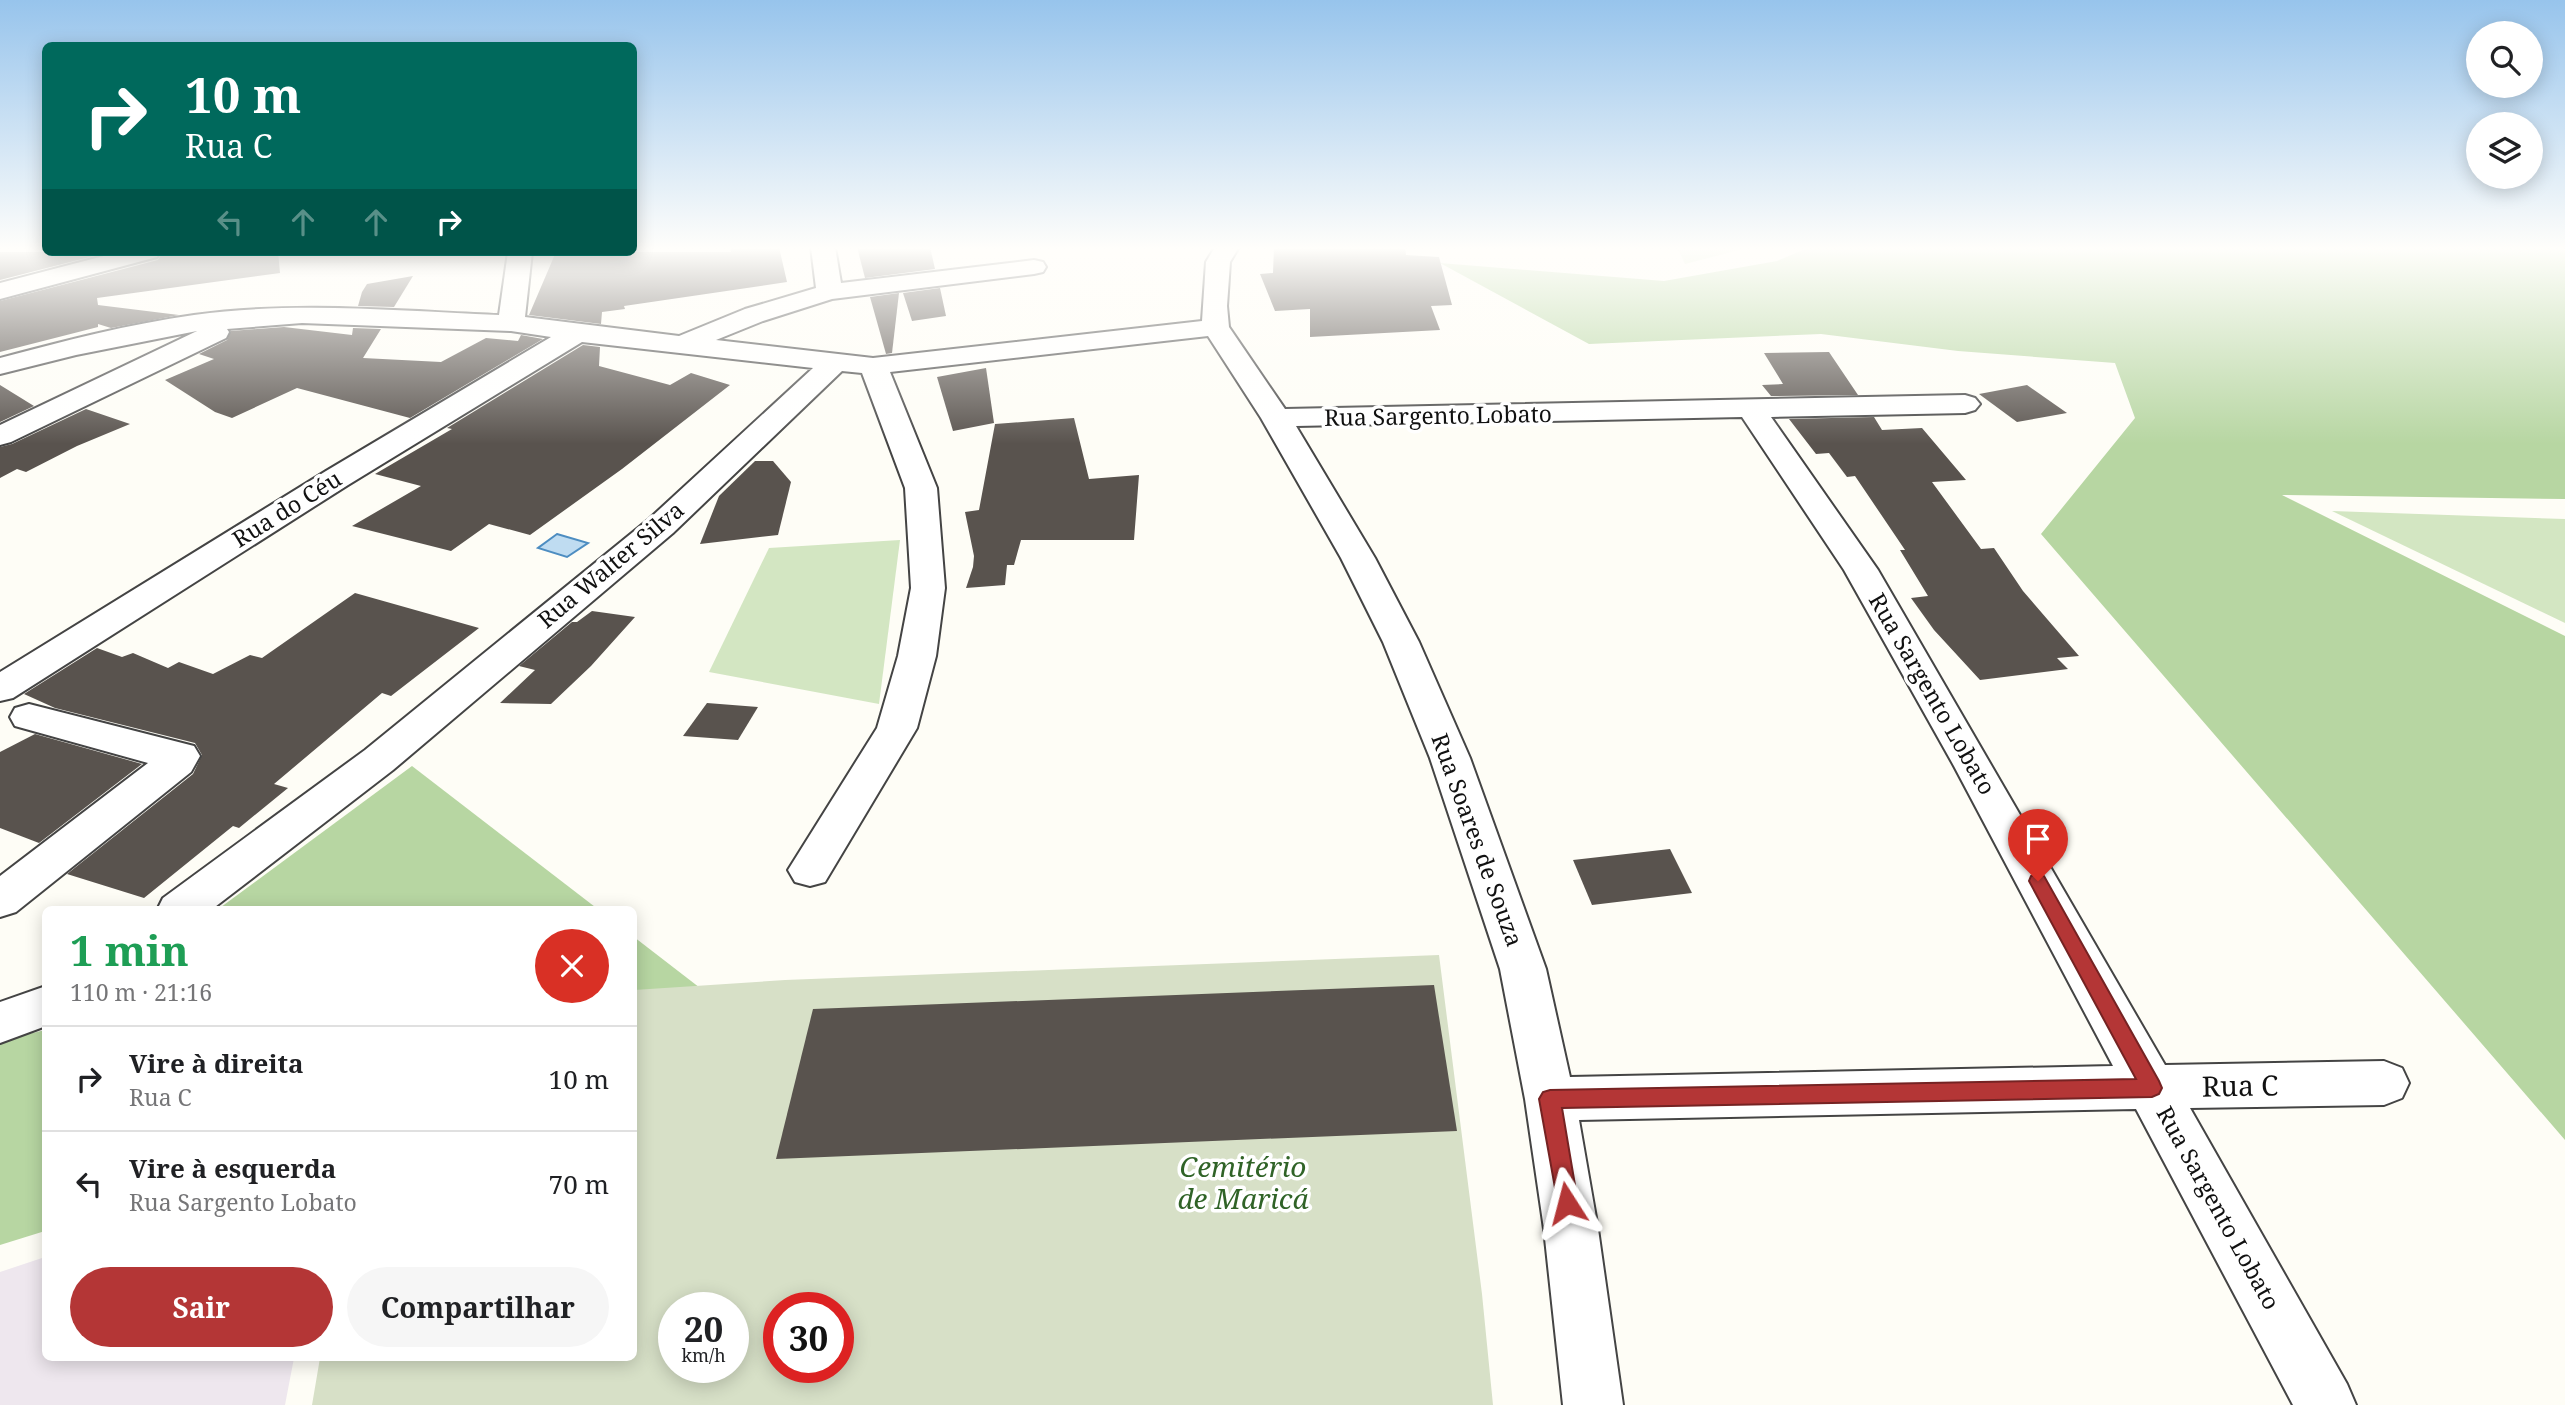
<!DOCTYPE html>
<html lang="pt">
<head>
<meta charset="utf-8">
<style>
	body { margin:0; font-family:"Noto Serif",serif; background:#f6f6f6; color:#202124; height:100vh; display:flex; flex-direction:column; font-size:26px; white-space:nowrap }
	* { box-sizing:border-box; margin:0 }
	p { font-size:23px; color:#757577 }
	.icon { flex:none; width:38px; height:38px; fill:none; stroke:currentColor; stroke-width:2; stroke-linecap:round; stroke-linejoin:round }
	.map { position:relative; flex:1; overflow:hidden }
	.side { position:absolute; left:42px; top:906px; width:595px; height:455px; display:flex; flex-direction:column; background:#fff; border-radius:10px; box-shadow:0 4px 18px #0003 }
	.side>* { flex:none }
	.top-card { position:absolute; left:42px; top:42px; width:595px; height:214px; border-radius:10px; box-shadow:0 4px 18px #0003; background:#00695c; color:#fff; overflow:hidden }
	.controls { position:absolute; left:2466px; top:21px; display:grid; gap:14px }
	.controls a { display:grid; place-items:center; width:77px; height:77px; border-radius:50%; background:#fff; box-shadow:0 4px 18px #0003; font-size:35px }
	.speed { position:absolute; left:658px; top:1292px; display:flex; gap:14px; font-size:35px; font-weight:700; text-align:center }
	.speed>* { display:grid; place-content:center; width:91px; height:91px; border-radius:50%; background:#fff; box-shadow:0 4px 18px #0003; line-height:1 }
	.speed small { font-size:18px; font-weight:400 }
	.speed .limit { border:10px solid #d22; background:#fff; color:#111 }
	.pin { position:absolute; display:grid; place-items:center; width:60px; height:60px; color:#fff; margin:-72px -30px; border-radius:50% 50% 50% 0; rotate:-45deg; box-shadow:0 0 7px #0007 }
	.pin .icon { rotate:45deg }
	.me { position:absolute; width:77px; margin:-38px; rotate:351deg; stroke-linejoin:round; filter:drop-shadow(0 0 5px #0008) }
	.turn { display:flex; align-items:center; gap:24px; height:147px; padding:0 28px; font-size:32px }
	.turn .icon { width:91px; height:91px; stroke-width:2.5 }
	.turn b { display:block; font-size:49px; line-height:60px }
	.lanes { display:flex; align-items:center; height:66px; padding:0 28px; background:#0003; justify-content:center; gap:35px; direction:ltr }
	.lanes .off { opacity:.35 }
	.round { display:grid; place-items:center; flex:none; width:74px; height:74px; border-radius:37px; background:#f6f6f6 }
	.head { display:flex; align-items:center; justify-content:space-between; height:119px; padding:0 28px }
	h1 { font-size:42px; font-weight:700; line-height:52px; color:#1e9e55 }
	.button { display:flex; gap:14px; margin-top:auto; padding:14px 28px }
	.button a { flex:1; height:80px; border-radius:42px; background:#b43636; color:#fff; font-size:28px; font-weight:700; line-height:80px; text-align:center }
	.button a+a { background:#f6f6f6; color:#202124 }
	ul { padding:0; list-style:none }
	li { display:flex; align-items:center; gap:21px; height:105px; padding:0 28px; border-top:2px solid #e0e0e0 }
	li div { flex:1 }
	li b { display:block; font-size:26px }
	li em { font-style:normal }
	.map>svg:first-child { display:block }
	.industrial { fill:#eee7ee }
	.green { fill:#d3e6c2 }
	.forest { fill:#b7d6a2 }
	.cemetery { fill:#d7e0c7; fill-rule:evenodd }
	.water { fill:#bfdcf1; stroke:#4d8dc1; stroke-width:2 }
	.building { fill:#59534e }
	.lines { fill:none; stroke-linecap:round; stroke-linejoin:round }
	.minor-casing { stroke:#444; stroke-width:4 }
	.minor { fill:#fff; fill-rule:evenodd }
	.route { fill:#b43636; stroke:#752323; stroke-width:2 }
	.labels { text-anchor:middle; stroke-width:7; stroke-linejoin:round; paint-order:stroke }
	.street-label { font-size:23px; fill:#111; stroke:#fff }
	.near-street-label { font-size:28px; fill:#111; stroke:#fff }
	.near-park-label { font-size:28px; font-style:italic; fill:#306327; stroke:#fff }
</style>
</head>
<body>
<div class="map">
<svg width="2565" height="1405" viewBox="0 0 2565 1405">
	<rect width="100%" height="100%" fill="#fefdf6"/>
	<path class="industrial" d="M 45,1257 L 46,1358 L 294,1358 L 285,1405 L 0,1405 L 0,1272 Z"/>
	<g class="green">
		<path d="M 1677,247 L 1751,247 L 1685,264 Z"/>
		<path d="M 2332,511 L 2565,519 L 2565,623 Z"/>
		<path d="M 900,540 L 879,704 L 709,672 L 769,548 Z"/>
	</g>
	<g class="forest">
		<path d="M 1810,247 L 2565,247 L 2565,499 L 2282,495 L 2565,636 L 2565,1140 L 2041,534 L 2135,418 L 2115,363 L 1958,351 L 1821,334 L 1589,344 L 1440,263 L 1664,281 L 1777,261 Z"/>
		<path d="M 412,766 L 599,910 L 217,910 Z"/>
		<path d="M 634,937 L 739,1018 L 634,1050 Z"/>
		<path d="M 45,1030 L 45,1231 L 0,1245 L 0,1041 Z"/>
	</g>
	<path class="cemetery" d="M 1439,955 L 1482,1294 L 1493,1405 L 312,1405 L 320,1358 L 634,1358 L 634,990 L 785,980 ZM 674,1307 L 733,1307 L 733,1367 L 674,1367 ZM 779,1307 L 838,1307 L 838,1367 L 779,1367 Z"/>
	<path class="water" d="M 557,534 L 588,543 L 567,557 L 538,548 Z"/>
	<g class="building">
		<path d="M 730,247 L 779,247 L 787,282 L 624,306 L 625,309 L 602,312 L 601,324 L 529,315 L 556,252 L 731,252 Z"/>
		<path d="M 857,247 L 930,247 L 935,269 L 865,278 Z"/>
		<path d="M 1274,247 L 1405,247 L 1406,255 L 1439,257 L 1452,305 L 1431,306 L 1440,330 L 1310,337 L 1310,309 L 1275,311 L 1260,274 L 1273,273 Z"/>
		<path d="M 0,252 L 109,252 L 0,280 Z"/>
		<path d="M 163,252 L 278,252 L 280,273 L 97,298 L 98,305 L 179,315 L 111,328 L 98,324 L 98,327 L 0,352 L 0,301 L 158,260 Z"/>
		<path d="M 413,276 L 394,307 L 358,306 L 362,292 L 367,284 Z"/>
		<path d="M 940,288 L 946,316 L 912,321 L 903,293 Z"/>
		<path d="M 899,293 L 892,353 L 886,354 L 870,297 Z"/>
		<path d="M 284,327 L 352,335 L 353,328 L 381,329 L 363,358 L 441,362 L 486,338 L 518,341 L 521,335 L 543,339 L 410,418 L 297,388 L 232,418 L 215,412 L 165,380 L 214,359 L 199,354 L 227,340 L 231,331 Z"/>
		<path d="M 583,345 L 600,347 L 599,366 L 670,385 L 691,373 L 730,385 L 622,469 L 530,535 L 489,524 L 451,551 L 352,526 L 421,486 L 375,474 L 452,429 L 447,428 Z"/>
		<path d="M 1829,352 L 1858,395 L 1771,396 L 1762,385 L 1783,384 L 1764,353 Z"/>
		<path d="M 986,368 L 994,423 L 953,431 L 937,377 Z"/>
		<path d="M 0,385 L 34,406 L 0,422 Z"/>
		<path d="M 2027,385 L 2067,413 L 2017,422 L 1979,394 Z"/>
		<path d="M 86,409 L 130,424 L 77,446 L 26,472 L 17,469 L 0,478 L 0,447 L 12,444 Z"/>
		<path d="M 1874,417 L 1882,430 L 1922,428 L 1966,480 L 1932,482 L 1981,549 L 1994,548 L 2023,591 L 2079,656 L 2057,658 L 2068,669 L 1980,680 L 1934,630 L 1911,598 L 1928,596 L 1900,550 L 1905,550 L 1855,476 L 1847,477 L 1829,453 L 1816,454 L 1789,419 Z"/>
		<path d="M 1074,418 L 1089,479 L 1139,475 L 1134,540 L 1021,540 L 1014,565 L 1007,565 L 1005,585 L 966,588 L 973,567 L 974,556 L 965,512 L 979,510 L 995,424 Z"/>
		<path d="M 755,461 L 773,461 L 791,482 L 778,535 L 700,544 L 719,496 Z"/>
		<path d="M 355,593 L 479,628 L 391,696 L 382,693 L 274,784 L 288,788 L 239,828 L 233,826 L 144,898 L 67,874 L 193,774 L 202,755 L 195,743 L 55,708 L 24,694 L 97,648 L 122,657 L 133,653 L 168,668 L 179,662 L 213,674 L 250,655 L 262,658 Z"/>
		<path d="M 592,611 L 635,617 L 591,666 L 551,704 L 500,703 L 535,670 L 519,666 L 572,622 L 577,622 Z"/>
		<path d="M 707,703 L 758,707 L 738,740 L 683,736 Z"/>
		<path d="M 35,734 L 142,764 L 39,843 L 0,828 L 0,752 Z"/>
		<path d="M 1670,849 L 1692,893 L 1592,905 L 1573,860 Z"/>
		<path d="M 1434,985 L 1457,1131 L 776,1159 L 813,1009 Z"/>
	</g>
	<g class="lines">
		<defs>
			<g id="minor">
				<path d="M 811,247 L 835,247 L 841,283 L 1034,260 L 1043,262 L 1046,267 L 1043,272 L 1034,274 L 832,299 L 763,321 L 716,340 L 873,358 L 1202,321 L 1206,262 L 1215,247 L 1239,247 L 1230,262 L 1227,306 L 1229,327 L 1285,409 L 1965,395 L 1975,398 L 1980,404 L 1975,410 L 1965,413 L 1771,417 L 1878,570 L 2165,1065 L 2384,1061 L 2402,1068 L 2409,1083 L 2402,1098 L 2384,1105 L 2190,1108 L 2347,1384 L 2356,1405 L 2293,1405 L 2136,1109 L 1579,1120 L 1598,1229 L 1623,1405 L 1563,1405 L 1544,1229 L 1525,1099 L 1500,969 L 1430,758 L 1383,642 L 1341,558 L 1261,418 L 1208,336 L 890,372 L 937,488 L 945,588 L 936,656 L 917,728 L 825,882 L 810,886 L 795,882 L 788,870 L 877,728 L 898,656 L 911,588 L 905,488 L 862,373 L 842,371 L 673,533 L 393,770 L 211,910 L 157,910 L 163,898 L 365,750 L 649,519 L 813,368 L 582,342 L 348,485 L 13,698 L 0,701 L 0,672 L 326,471 L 551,337 L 511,331 L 302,323 L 227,329 L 229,332 L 226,338 L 11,442 L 0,445 L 0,425 L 197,331 L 76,355 L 0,374 L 0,358 C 64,341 129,324 194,315 C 295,301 398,311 499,315 L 508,252 L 532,252 L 525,317 L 679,336 L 745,309 L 816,288 ZM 1742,417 L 1844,570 L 1954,766 L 2113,1066 L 1570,1077 L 1546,969 L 1470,758 L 1419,642 L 1375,558 L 1296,426 Z"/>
				<path d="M 119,252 L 160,252 L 157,257 L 0,299 L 0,283 Z"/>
				<path d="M 29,704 L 194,746 L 200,756 L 191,772 L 16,912 L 0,917 L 0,876 L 148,763 L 15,726 L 10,717 L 15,708 Z"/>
				<path d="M 46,986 L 46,1026 L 0,1043 L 0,1002 Z"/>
			</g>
		</defs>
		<use href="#minor" class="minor-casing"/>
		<use href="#minor" class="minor"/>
	</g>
	<linearGradient id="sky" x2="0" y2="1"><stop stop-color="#97c4ec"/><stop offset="0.56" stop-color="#fffefb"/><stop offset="1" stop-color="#fffefb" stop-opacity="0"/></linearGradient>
	<rect width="2565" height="444" fill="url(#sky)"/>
	<path class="route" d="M 2038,874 L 2044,876 L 2159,1081 L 2162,1088 L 2159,1094 L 2152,1097 L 1562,1108 L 1578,1203 L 1575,1210 L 1567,1213 L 1559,1210 L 1539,1099 L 1543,1092 L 1550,1090 L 2136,1079 L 2029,881 L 2031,876 Z"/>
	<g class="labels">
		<g class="street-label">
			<text transform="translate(1438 416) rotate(-1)" y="8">Rua Sargento Lobato</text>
			<text transform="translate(287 509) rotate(-32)" y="8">Rua do Céu</text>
			<text transform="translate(611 565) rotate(-40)" y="8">Rua Walter Silva</text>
			<text transform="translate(1932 694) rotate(60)" y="8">Rua Sargento Lobato</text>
			<text transform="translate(1477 840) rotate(70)" y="8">Rua Soares de Souza</text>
			<text transform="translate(2218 1208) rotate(61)" y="8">Rua Sargento Lobato</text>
		</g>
		<g class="near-street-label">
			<text transform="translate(2240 1086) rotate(-1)" y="10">Rua C</text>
		</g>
		<g class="near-park-label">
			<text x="1243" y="1177">Cemitério<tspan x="1243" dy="32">de Maricá</tspan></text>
		</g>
	</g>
</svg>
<div class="controls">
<a><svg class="icon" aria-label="search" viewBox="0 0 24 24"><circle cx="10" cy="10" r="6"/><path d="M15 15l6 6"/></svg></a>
<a><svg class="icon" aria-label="layers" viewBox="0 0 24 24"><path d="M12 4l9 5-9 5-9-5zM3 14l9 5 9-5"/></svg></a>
</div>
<div class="speed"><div>20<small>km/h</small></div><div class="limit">30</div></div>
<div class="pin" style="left:2038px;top:881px;background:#d93025"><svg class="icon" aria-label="arrive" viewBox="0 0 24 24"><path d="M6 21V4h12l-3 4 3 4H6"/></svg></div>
<svg class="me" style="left:1567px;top:1203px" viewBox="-20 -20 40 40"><path d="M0-17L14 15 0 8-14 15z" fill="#b43636" stroke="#fff" stroke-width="4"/></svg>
<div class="top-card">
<div class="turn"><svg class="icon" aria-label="right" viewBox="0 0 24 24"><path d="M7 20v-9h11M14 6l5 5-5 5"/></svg><div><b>10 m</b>Rua C</div></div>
<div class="lanes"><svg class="icon off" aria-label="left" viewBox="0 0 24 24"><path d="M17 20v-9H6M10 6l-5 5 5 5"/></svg><svg class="icon off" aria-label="ahead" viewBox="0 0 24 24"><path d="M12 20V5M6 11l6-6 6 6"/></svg><svg class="icon off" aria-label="ahead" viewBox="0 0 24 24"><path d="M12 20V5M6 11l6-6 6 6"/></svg><svg class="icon" aria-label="right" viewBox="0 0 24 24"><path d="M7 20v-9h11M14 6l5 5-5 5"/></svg></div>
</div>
<section class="side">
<div class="head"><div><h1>1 min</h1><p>110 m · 21:16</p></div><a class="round" style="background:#d93025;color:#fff"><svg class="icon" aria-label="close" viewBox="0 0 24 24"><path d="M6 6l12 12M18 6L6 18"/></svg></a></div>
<ul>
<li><svg class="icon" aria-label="right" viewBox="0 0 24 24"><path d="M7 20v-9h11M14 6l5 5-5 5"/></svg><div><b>Vire à direita</b><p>Rua C</p></div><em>10 m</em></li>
<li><svg class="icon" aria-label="left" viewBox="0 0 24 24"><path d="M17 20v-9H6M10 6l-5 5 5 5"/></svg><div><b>Vire à esquerda</b><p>Rua Sargento Lobato</p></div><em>70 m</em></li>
</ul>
<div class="button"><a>Sair</a><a>Compartilhar</a></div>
</section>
</div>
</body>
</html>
